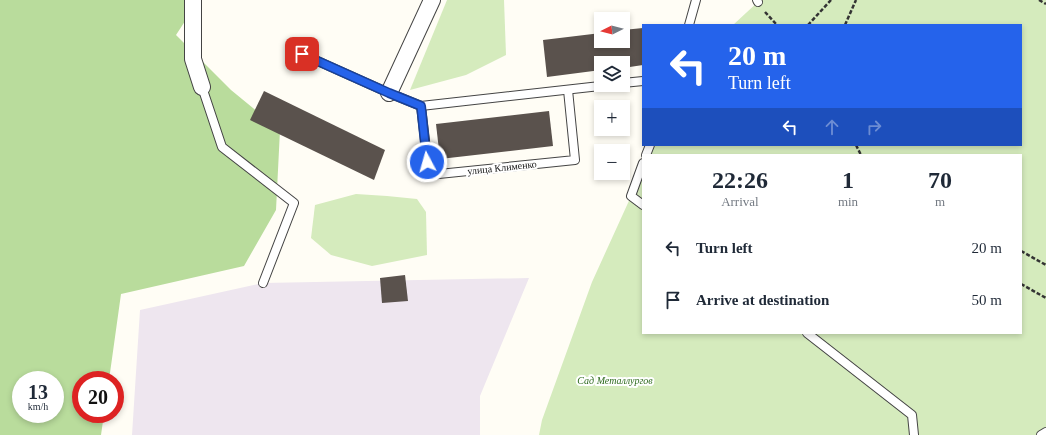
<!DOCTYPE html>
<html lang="en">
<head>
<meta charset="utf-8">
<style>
	body { margin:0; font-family:Georgia,serif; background:#f2f2f3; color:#1f2937; height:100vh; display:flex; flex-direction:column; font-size:15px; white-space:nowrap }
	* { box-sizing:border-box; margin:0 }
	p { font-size:13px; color:#747a83 }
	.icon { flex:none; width:22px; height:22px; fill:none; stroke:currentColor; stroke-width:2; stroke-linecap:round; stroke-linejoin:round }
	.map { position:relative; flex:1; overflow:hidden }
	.panel { position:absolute; left:642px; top:154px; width:380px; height:180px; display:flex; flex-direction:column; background:#fff; border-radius:0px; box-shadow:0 2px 6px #0003 }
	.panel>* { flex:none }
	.hud { position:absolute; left:642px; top:24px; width:380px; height:122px; border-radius:0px; box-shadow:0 2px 6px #0003; background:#2563eb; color:#fff; overflow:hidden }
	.needle { width:26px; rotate:264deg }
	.controls { position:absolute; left:594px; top:12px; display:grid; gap:8px }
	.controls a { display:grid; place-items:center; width:36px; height:36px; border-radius:0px; background:#fff; box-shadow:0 2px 6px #0003; font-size:20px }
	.speed { position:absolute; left:12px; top:371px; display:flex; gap:8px; font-size:20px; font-weight:700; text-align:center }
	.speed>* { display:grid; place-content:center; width:52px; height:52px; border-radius:50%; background:#fff; box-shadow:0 2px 6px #0003; line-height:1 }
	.speed small { font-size:10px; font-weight:400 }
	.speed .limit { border:6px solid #d22; background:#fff; color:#111 }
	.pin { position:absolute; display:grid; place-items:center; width:34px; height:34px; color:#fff; margin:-17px; border-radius:8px; box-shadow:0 2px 6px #0006 }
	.me { position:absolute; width:44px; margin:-22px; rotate:354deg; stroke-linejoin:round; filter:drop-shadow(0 0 3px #0008) }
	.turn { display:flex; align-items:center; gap:14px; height:84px; padding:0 20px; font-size:18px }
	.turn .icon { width:52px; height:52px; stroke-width:2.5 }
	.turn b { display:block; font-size:28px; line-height:34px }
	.lanes { display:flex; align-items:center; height:38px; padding:0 20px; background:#0003; justify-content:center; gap:20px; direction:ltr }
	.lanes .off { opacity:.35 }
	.eta { display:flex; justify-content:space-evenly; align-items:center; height:68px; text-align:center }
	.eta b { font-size:24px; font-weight:700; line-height:28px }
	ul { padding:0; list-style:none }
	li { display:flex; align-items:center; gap:12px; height:52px; padding:0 20px }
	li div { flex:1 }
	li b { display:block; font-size:15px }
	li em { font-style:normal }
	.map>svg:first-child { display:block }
	.industrial { fill:#eee6ef }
	.green { fill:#d5ebbd }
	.forest { fill:#b9dc9c; fill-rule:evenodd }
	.building { fill:#5a524d }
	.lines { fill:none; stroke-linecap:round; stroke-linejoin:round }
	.lane-casing { stroke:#444; stroke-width:10 }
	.street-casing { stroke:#444; stroke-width:18 }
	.path { stroke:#333; stroke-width:2.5; stroke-dasharray:4 2; stroke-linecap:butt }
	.lane { stroke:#fff; stroke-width:8 }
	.street { stroke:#fff; stroke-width:16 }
	.route-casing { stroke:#184099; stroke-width:10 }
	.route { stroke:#2563eb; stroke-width:7 }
	.labels { text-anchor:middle; stroke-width:4; stroke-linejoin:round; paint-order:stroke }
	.street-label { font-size:10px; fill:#111; stroke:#fff }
	.park-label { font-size:10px; font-style:italic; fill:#2f6b1f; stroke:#fff }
</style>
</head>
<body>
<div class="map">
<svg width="1046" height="435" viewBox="0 0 1046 435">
	<rect width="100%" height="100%" fill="#fffdf5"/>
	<path class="industrial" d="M 529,278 L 480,396 L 480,435 L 132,435 L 140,310 L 263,283 Z"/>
	<g class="green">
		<path d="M 447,0 L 504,0 L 506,55 L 466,75 L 410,90 Z"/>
		<path d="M 760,0 L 1046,0 L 1046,435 L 539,435 L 542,420 L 592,282 L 643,170 L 643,333 L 1021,333 L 1021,155 L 650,155 L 654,145 L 1021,145 L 1021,25 L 733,25 Z"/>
		<path d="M 356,194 L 387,196 L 417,199 L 426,212 L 427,255 L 372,266 L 331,255 L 311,238 L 315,205 Z"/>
	</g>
	<path class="forest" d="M 0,0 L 185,0 L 191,12 L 176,35 L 231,90 L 280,130 L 276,210 L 244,266 L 121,294 L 109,380 L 81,380 L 81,414 L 104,414 L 101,435 L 0,435 ZM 21,380 L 55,380 L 55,414 L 21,414 Z"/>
	<g class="building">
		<path d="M 643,28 L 643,65 L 623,68 L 623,63 L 601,63 L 601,70 L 547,77 L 543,40 L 601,33 L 601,41 L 623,41 L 623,30 Z"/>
		<path d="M 264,91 L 385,150 L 374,180 L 250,120 Z"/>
		<path d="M 549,111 L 553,146 L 440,159 L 436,124 Z"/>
		<path d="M 405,275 L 408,301 L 382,303 L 380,278 Z"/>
	</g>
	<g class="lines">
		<defs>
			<g id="lane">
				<path d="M 757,0 L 758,2"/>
				<path d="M 689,25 L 696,0"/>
				<path d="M 302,54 L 389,93 L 421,106 L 609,85"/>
				<path d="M 623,83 L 643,81"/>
				<path d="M 202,87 L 222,147 L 294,203 L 263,283"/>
				<path d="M 421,106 L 429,175 L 575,160 L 568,90"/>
				<path d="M 646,155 L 650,145"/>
				<path d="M 643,163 L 631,196 L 643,205"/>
				<path d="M 807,333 L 912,415 L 914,435"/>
				<path d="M 1041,435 L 1046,432"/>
			</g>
			<g id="street">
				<path d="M 193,0 L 193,59 L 202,87"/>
				<path d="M 389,93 L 432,0"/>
			</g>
		</defs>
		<use href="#lane" class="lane-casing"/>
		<use href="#street" class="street-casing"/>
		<g class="path">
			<path d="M 1039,0 L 1046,4"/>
			<path d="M 765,12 L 777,25"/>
			<path d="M 808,25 L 831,0"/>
			<path d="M 845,25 L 856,0"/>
			<path d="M 856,145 L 861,155"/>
			<path d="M 1021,251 L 1046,265"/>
			<path d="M 1021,284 L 1046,298"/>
		</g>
		<use href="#lane" class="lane"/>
		<use href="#street" class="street"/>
	</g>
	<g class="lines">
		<defs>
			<path id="route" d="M 302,54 L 389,93 L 421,106 L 427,162"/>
		</defs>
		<use href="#route" class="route-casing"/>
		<use href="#route" class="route"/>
	</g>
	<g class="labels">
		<g class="street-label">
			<text transform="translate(502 167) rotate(-6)" y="4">улица Клименко</text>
		</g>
		<g class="park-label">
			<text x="615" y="384">Сад Металлургов</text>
		</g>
	</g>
</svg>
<div class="controls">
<a><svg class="needle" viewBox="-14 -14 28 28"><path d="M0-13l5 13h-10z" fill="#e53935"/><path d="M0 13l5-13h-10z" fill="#747a83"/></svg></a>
<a><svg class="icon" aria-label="layers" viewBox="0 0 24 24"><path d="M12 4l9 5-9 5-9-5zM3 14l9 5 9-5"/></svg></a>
<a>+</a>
<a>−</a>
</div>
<div class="speed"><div>13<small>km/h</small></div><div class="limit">20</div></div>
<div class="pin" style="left:302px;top:54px;background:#d93025"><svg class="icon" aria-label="arrive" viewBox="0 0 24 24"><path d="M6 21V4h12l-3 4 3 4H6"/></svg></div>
<svg class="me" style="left:427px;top:162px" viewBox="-20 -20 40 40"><circle r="17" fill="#2563eb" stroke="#fff" stroke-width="3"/><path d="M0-11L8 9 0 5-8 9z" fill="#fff"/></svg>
<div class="hud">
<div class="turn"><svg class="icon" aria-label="left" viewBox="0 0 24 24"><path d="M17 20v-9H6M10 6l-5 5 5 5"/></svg><div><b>20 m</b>Turn left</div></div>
<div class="lanes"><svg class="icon" aria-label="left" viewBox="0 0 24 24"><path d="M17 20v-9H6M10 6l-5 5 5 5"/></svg><svg class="icon off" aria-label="ahead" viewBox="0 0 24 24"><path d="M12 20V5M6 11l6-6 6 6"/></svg><svg class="icon off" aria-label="right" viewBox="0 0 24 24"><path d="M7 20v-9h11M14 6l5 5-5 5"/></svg></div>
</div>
<section class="panel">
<div class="eta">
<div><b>22:26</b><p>Arrival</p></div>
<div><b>1</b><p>min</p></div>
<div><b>70</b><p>m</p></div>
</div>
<ul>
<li><svg class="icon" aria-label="left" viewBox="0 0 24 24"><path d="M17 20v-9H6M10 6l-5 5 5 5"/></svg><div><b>Turn left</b></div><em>20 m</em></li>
<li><svg class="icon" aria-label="arrive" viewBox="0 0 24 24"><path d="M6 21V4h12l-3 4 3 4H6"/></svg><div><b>Arrive at destination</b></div><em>50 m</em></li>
</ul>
</section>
</div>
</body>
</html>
